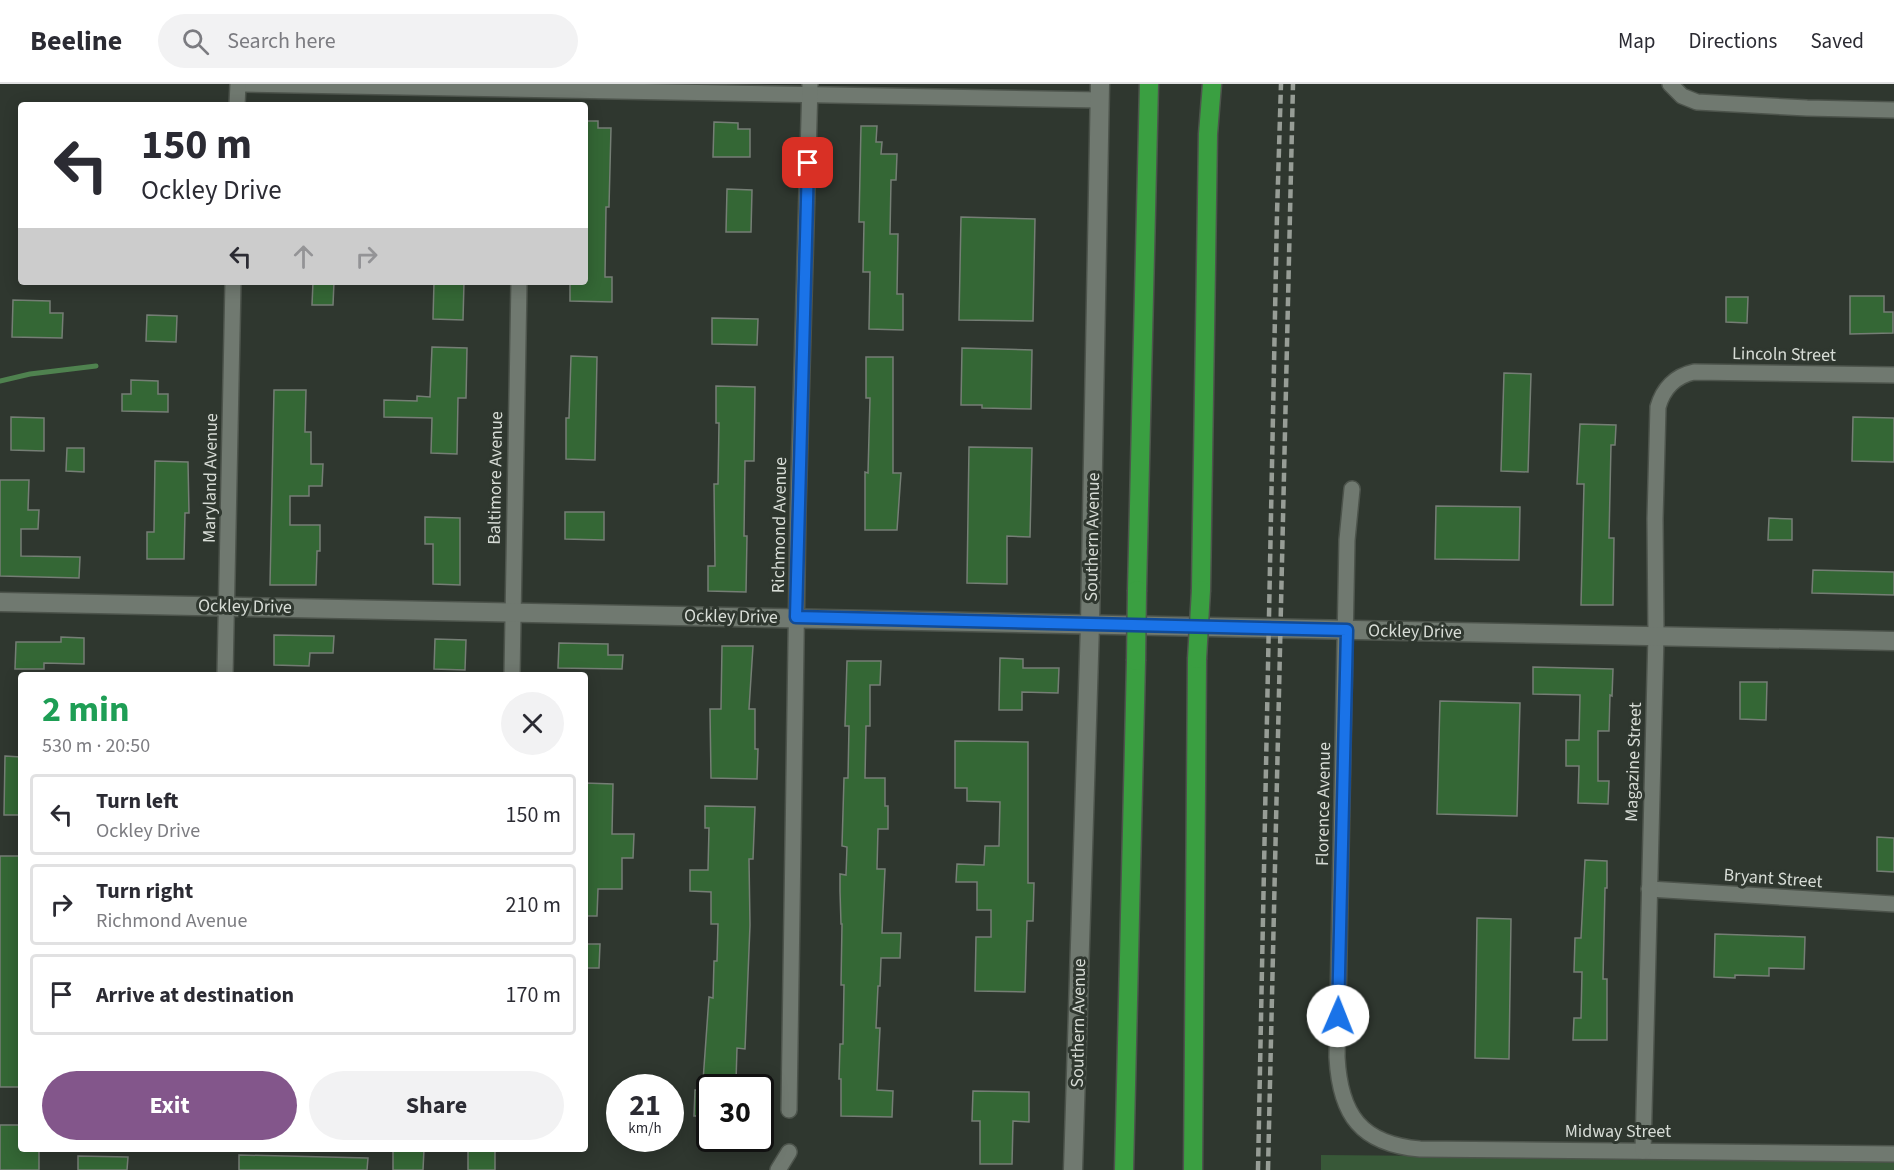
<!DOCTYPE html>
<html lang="en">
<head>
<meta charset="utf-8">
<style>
	body { margin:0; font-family:"Source Sans 3",sans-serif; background:#f2f2f3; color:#2b2b33; height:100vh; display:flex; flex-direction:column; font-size:22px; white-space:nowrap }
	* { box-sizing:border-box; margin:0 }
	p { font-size:20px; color:#7c7c81 }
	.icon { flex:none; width:33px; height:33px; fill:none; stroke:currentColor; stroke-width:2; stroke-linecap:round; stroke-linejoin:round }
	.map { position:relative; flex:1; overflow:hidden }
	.drawer { position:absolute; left:18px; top:588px; width:570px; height:480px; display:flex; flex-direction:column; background:#fff; border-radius:6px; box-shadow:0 3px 15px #0003 }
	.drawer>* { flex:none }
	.guide { position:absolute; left:18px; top:18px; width:570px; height:183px; border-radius:6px; box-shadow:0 3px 15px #0003; background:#fff; color:#2b2b33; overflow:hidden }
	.speed { position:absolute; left:606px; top:990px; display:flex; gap:12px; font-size:30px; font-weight:700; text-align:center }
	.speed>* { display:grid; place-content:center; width:78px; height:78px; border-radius:50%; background:#fff; box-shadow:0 3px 15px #0003; line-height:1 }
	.speed small { font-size:15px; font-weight:400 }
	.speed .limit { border:3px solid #111; border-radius:9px; background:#fff; color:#111 }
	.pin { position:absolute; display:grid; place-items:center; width:51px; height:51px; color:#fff; margin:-26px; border-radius:12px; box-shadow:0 3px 9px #0006 }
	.me { position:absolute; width:66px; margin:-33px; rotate:1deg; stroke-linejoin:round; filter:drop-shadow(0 0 4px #0008) }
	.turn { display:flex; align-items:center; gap:21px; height:126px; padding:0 24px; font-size:27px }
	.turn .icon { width:78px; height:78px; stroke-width:2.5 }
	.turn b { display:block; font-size:42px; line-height:51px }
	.lanes { display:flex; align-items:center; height:57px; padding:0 24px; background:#0003; justify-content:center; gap:30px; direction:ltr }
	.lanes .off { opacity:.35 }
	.round { display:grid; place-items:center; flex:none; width:63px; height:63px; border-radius:32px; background:#f2f2f3 }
	.overview { display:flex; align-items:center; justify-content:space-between; height:102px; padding:0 24px }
	h1 { font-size:36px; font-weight:700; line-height:45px; color:#1e9e55 }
	.cta { display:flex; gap:12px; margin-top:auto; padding:12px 24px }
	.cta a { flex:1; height:69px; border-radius:36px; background:#83568b; color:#fff; font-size:24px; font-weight:700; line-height:69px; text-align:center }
	.cta a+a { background:#f2f2f3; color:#2b2b33 }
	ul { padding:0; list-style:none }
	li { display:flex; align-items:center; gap:18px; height:81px; margin:0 12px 9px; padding:0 12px; border:3px solid #e1e1e2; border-radius:6px }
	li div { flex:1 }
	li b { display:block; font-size:22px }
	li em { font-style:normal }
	header { display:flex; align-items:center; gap:36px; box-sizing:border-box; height:84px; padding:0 30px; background:#fff; border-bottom:2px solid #e1e1e2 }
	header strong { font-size:28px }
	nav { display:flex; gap:33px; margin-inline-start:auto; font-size:21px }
	.search { width:420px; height:54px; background:#f2f2f3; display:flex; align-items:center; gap:15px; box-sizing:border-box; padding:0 21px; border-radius:33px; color:#7c7c81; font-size:22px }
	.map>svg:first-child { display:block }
	.green { fill:#385838 }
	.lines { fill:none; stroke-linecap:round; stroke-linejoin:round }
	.stream { stroke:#4f824f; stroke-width:5 }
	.building { fill:#346735; stroke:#757e75; stroke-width:1.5 }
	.street-casing { stroke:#4d544c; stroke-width:18 }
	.secondary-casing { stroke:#4d544c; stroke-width:21 }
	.highway-casing { stroke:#4d544c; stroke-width:21 }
	.street { stroke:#707970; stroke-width:15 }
	.secondary { stroke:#707970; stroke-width:18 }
	.highway { stroke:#3a9f41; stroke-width:18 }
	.rail { stroke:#979d96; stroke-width:4.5; stroke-dasharray:9 4.5; stroke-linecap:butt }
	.highway-bridge-casing { stroke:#4d544c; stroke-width:21; stroke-linecap:butt }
	.highway-bridge { stroke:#3a9f41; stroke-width:18 }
	.route-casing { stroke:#114b97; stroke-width:15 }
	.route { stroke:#1a73e8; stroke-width:10 }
	.labels { text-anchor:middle; stroke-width:6; stroke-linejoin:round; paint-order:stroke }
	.street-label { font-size:18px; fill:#d7dcd6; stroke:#2f372f }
</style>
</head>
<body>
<header>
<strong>Beeline</strong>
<div class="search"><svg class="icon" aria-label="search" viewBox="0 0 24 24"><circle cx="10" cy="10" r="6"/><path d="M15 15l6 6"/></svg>Search here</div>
<nav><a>Map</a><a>Directions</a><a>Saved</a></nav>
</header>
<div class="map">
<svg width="1894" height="1086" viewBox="0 0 1894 1086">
	<rect width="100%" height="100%" fill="#2f372f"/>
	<path class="green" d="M 1321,1071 L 1894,1076 L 1894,1086 L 1321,1086 Z"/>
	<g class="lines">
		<path class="stream" d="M 0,297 L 30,290 L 96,282"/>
	</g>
	<g class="building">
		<path d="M 585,37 L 598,37 L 598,44 L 611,44 L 609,123 L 606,123 L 605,193 L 612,193 L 612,218 L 570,217 L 570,198 L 585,198 Z"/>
		<path d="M 714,38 L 738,39 L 738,45 L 750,45 L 750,73 L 713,73 Z"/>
		<path d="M 861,42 L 877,42 L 876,58 L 882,58 L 881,70 L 897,70 L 896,96 L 891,96 L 890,150 L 898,150 L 897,210 L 903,210 L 903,246 L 869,245 L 870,188 L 863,188 L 864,138 L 859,138 Z"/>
		<path d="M 727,105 L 752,106 L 751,148 L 726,148 Z"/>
		<path d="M 961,133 L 1035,135 L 1033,237 L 959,236 Z"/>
		<path d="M 313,198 L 334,198 L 333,221 L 312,221 Z"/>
		<path d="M 434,198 L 464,198 L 463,236 L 433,235 Z"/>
		<path d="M 1850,212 L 1884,212 L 1884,228 L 1893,228 L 1893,249 L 1850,250 Z"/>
		<path d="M 1726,213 L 1748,213 L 1747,239 L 1726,238 Z"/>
		<path d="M 13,216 L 50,217 L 50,229 L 63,229 L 62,254 L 12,253 Z"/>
		<path d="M 147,231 L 177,232 L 176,258 L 146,257 Z"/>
		<path d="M 712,234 L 758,235 L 757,261 L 712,260 Z"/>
		<path d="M 432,263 L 467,264 L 466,314 L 458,314 L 457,370 L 431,369 L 432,334 L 384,333 L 384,316 L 417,317 L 417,312 L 430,313 Z"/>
		<path d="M 962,264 L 1032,266 L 1031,325 L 982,324 L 982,321 L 961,321 Z"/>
		<path d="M 571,272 L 597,273 L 595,376 L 566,375 L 566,334 L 569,334 Z"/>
		<path d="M 866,273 L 893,273 L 893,389 L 901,389 L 897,446 L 865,446 L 865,388 L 868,389 L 870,314 L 866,314 Z"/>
		<path d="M 1504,289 L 1531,290 L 1528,388 L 1501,387 Z"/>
		<path d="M 131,296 L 158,297 L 158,310 L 168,310 L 168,328 L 122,327 L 122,310 L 131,310 Z"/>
		<path d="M 716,302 L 755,303 L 754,377 L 745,377 L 744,452 L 747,452 L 746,508 L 708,507 L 708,482 L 715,482 L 714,400 L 718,400 L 719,339 L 716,339 Z"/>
		<path d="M 274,306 L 306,306 L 305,348 L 311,348 L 311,380 L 323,380 L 322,402 L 309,402 L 309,412 L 290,412 L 290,441 L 320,441 L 320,467 L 317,467 L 316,501 L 270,501 Z"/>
		<path d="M 11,333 L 44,334 L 44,367 L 11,366 Z"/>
		<path d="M 1853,333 L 1894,334 L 1894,378 L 1852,377 Z"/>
		<path d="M 1580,340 L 1616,341 L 1615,361 L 1611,361 L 1609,454 L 1614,454 L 1613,521 L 1581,521 L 1584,400 L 1577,400 Z"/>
		<path d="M 969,363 L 1032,364 L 1030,453 L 1007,452 L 1007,500 L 967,499 Z"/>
		<path d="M 67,364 L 84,364 L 84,388 L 66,387 Z"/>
		<path d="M 155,377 L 188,378 L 189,429 L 185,429 L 184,475 L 147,475 L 147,448 L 154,448 Z"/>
		<path d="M 0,396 L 29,396 L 28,426 L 39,426 L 38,445 L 21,445 L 21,472 L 80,473 L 79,494 L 0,492 Z"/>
		<path d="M 1436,422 L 1520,423 L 1519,476 L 1435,475 Z"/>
		<path d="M 565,428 L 604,428 L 604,456 L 565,455 Z"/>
		<path d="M 425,433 L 460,434 L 460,501 L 433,500 L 433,460 L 425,460 Z"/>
		<path d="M 1769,434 L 1792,435 L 1792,456 L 1768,456 Z"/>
		<path d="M 1813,486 L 1894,488 L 1894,511 L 1812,509 Z"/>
		<path d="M 274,551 L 334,552 L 333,569 L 310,569 L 309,582 L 274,581 Z"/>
		<path d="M 61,553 L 84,554 L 84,580 L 44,579 L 44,585 L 15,585 L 16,558 L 61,558 Z"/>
		<path d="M 435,555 L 466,556 L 465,586 L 434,585 Z"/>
		<path d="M 559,559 L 608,560 L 608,571 L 623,571 L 622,585 L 558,584 Z"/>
		<path d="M 722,562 L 753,562 L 749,625 L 755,625 L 755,665 L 758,665 L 757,695 L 711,694 L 710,625 L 721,625 Z"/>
		<path d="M 1000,574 L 1023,575 L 1023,584 L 1059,584 L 1058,609 L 1022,608 L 1022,626 L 999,626 Z"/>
		<path d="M 847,577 L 881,577 L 880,601 L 870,601 L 870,642 L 866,642 L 865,694 L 885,694 L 885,722 L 888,722 L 888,745 L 878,745 L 877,785 L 885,785 L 882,849 L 901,849 L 900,874 L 881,874 L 880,902 L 878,902 L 876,944 L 880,944 L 877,1006 L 893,1007 L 892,1033 L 841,1032 L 841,995 L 839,995 L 840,960 L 843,960 L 844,901 L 841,901 L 842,840 L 841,840 L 840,807 L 840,790 L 846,791 L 847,763 L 842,762 L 844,694 L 848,694 L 849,642 L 845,642 Z"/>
		<path d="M 1533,583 L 1613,585 L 1612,612 L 1610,611 L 1609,647 L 1598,647 L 1598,697 L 1609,697 L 1608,720 L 1578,719 L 1579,682 L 1566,682 L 1566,656 L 1579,656 L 1580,611 L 1533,610 Z"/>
		<path d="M 1740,598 L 1767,598 L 1766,636 L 1740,635 Z"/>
		<path d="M 1440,617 L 1520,619 L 1517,732 L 1437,730 Z"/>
		<path d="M 955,657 L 1028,658 L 1028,799 L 1034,799 L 1033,837 L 1027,837 L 1025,908 L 975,907 L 976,853 L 991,853 L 991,826 L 977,826 L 977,798 L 956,798 L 957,780 L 984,781 L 985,762 L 999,762 L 1000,718 L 967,717 L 967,704 L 955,704 Z"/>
		<path d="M 5,672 L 21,673 L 21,731 L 4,731 Z"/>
		<path d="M 585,699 L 613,700 L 612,750 L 634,750 L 633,774 L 622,774 L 622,805 L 598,805 L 597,832 L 585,832 Z"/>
		<path d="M 705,722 L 755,723 L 753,775 L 749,775 L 750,841 L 745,965 L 737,964 L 736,998 L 703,997 L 709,913 L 713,914 L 714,877 L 717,877 L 718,840 L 711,840 L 711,808 L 690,807 L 690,786 L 708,786 L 709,744 L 705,744 Z"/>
		<path d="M 1877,753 L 1894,754 L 1894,788 L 1877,787 Z"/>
		<rect x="0" y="772" width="21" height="231"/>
		<path d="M 1585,776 L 1607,777 L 1607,804 L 1605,804 L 1603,895 L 1607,895 L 1607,956 L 1573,956 L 1574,934 L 1581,934 L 1582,888 L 1574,888 L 1575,854 L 1581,854 Z"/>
		<path d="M 1477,834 L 1511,835 L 1509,975 L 1475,974 Z"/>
		<path d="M 1715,850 L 1805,853 L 1804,885 L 1769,884 L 1769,892 L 1735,891 L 1735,894 L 1714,893 Z"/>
		<path d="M 585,860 L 600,860 L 599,884 L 585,884 Z"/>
		<path d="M 695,1006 L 710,1007 L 710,1032 L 694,1032 Z"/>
		<path d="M 973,1007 L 1029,1008 L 1029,1038 L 1013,1037 L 1012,1080 L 980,1080 L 980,1037 L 972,1037 Z"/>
		<path d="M 0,1041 L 21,1041 L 21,1065 L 39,1065 L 39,1086 L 0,1086 Z"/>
		<path d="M 393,1065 L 424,1065 L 423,1086 L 393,1086 Z"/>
		<rect x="468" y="1065" width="27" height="21"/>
		<path d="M 239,1071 L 368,1074 L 367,1086 L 239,1086 Z"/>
		<path d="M 78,1072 L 128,1073 L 127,1086 L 78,1086 Z"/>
	</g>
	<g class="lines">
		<defs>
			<g id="street">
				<path d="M 244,0 L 1100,16"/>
				<path d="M 1670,0 L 1682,12 L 1697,18 L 1807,24 L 1894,26"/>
				<path d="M 237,21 L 238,0"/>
				<path d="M 1352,405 L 1347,456 L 1337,973 C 1340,1031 1361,1060 1420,1065 L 1894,1070"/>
				<path d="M 225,591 L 233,198"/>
				<path d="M 512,591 L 519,198"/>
				<path d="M 1649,805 L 1894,820"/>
				<path d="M 789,1026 L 798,426 L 810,0"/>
				<path d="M 1643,1067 L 1656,551 L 1655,435 L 1658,323 C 1663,305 1675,292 1694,288 L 1894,291"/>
				<path d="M 778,1086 L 789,1068"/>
			</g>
			<g id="secondary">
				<path d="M 0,518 L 1894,557"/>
				<path d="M 1073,1086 L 1090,540 L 1100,0"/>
			</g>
			<g id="highway">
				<path d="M 1137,506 L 1149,0"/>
				<path d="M 1201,506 L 1208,50 L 1212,0"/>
				<path d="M 1124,1086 L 1136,577"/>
				<path d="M 1193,1086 L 1197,575"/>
			</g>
		</defs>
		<use href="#street" class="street-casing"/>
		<use href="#secondary" class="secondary-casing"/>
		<use href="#highway" class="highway-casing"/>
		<use href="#street" class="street"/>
		<use href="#secondary" class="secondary"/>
		<use href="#highway" class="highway"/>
		<g class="rail">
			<path d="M 1258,1086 L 1277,130 L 1281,0"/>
			<path d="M 1268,1086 L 1293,0"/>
		</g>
		<defs>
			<g id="highway-bridge">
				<path d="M 1197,575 L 1201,506"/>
				<path d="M 1136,577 L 1137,506"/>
			</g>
		</defs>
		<use href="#highway-bridge" class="highway-bridge-casing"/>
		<use href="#highway-bridge" class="highway-bridge"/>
	</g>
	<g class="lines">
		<defs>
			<path id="route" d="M 808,79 L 796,533 L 1347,546 L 1338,932"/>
		</defs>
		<use href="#route" class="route-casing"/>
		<use href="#route" class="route"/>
	</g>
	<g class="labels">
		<g class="street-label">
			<text transform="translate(1784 270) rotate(1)" y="6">Lincoln Street</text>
			<text transform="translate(210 394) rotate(-89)" y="6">Maryland Avenue</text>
			<text transform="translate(495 394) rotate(-89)" y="6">Baltimore Avenue</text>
			<text transform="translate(779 441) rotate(-89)" y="6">Richmond Avenue</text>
			<text transform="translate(1092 453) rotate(-89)" y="6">Southern Avenue</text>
			<text transform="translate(245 522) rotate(1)" y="6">Ockley Drive</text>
			<text transform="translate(731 532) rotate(1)" y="6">Ockley Drive</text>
			<text transform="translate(1415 547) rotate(1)" y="6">Ockley Drive</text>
			<text transform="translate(1633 678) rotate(-88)" y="6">Magazine Street</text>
			<text transform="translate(1323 720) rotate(-89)" y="6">Florence Avenue</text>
			<text transform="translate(1773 794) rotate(4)" y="6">Bryant Street</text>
			<text transform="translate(1078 939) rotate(-89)" y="6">Southern Avenue</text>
			<text x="1618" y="1053">Midway Street</text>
		</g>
	</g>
</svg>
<div class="speed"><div>21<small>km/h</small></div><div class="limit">30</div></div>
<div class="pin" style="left:808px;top:79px;background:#d93025"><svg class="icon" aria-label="arrive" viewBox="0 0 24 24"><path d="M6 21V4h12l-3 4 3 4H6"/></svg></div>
<svg class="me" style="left:1338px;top:932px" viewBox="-20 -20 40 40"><circle r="19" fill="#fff"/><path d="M0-13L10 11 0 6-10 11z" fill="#1a73e8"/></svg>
<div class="guide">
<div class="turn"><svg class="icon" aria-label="left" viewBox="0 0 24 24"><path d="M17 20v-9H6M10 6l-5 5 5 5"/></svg><div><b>150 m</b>Ockley Drive</div></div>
<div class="lanes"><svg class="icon" aria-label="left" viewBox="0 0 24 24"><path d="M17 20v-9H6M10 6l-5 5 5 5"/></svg><svg class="icon off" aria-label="ahead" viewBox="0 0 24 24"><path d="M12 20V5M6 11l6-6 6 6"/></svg><svg class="icon off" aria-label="right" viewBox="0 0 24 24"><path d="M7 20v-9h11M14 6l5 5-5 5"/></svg></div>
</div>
<section class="drawer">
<div class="overview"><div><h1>2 min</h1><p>530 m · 20:50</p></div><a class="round"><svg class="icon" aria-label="close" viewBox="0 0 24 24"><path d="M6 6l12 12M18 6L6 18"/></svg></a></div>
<ul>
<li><svg class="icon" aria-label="left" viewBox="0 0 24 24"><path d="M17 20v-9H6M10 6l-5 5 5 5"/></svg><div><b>Turn left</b><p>Ockley Drive</p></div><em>150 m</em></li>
<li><svg class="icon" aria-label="right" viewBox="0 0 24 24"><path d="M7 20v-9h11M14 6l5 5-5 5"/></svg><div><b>Turn right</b><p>Richmond Avenue</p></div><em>210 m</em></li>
<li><svg class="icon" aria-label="arrive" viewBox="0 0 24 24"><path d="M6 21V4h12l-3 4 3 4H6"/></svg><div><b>Arrive at destination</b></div><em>170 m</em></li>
</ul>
<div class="cta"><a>Exit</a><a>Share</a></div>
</section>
</div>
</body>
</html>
